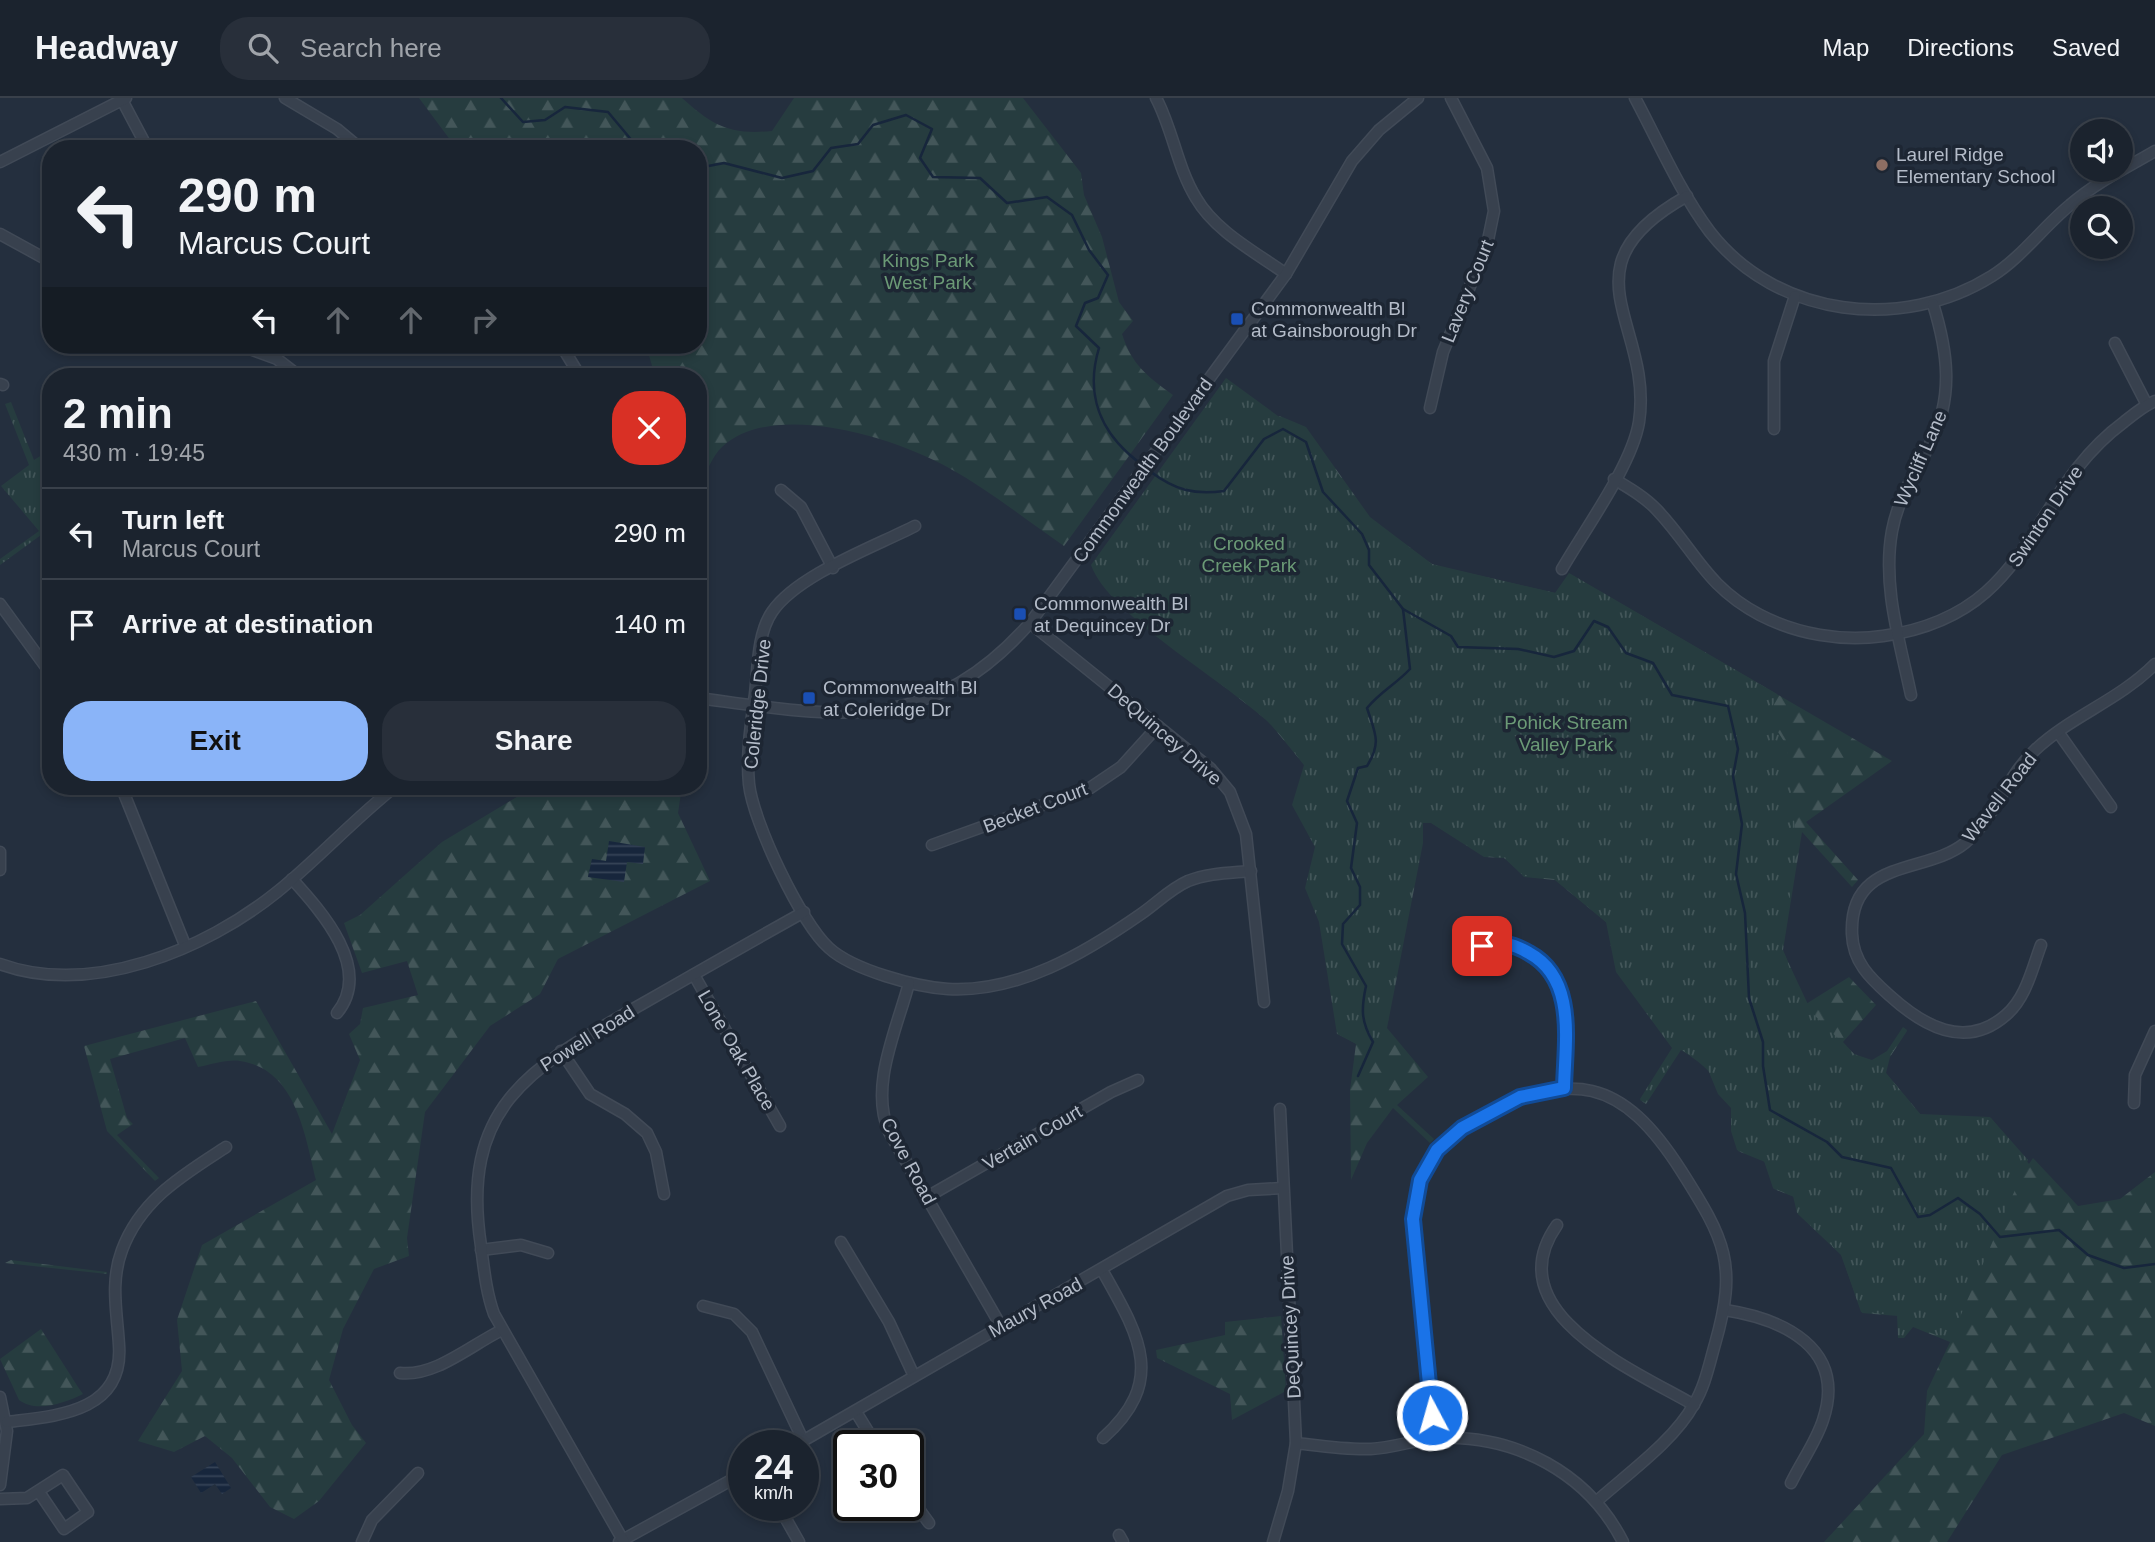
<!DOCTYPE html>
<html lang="en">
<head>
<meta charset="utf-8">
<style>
	body { margin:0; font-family:Arial,sans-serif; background:#282f3a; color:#f1f3f6; height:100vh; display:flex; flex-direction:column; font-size:26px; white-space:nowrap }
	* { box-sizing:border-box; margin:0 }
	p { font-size:23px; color:#a0a4aa }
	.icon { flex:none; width:38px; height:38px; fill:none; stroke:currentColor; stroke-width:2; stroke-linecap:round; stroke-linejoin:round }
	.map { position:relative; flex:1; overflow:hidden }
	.panel { position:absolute; left:42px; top:270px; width:665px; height:427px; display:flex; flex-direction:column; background:#1b232e; border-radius:28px; box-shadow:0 4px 10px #0003,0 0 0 2px #39404a }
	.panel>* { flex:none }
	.top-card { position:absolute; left:42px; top:42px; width:665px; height:214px; border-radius:28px; box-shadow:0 4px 10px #0003,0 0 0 2px #39404a; background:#1b232e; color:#f1f3f6; overflow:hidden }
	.fabs { position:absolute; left:2070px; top:21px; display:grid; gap:14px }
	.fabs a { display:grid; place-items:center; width:63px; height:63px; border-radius:50%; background:#1b232e; box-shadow:0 4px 10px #0003,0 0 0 2px #39404a; font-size:35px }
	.speed { position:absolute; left:728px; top:1332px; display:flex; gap:14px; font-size:35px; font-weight:700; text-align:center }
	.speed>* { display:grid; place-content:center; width:91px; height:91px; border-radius:50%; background:#1b232e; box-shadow:0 4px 10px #0003,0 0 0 2px #39404a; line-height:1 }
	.speed small { font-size:18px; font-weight:400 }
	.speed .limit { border:4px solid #111; border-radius:10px; background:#fff; color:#111 }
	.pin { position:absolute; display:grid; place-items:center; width:60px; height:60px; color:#fff; margin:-30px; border-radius:14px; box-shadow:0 4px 10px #0006 }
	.me { position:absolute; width:77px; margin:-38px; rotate:354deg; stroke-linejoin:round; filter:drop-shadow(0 0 5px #0008) }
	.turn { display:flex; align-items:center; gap:24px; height:147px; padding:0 21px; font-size:32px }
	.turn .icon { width:91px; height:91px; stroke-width:2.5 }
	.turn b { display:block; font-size:49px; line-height:60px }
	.lanes { display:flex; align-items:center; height:66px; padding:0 21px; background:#0003; justify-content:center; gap:35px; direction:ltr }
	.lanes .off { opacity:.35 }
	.round { display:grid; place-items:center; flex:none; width:74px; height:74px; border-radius:28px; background:#282f3a }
	.summary { display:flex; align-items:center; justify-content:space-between; height:119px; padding:0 21px }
	h1 { font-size:42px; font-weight:800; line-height:52px }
	.primary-button { display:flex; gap:14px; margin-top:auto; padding:14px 21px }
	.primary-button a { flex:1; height:80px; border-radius:28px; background:#8ab4f8; color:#111; font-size:28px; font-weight:800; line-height:80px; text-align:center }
	.primary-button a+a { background:#282f3a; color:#f1f3f6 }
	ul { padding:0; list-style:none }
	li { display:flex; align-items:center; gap:21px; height:91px; padding:0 21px; border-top:2px solid #39404a }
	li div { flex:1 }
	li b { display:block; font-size:26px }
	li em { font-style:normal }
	header { display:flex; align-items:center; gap:42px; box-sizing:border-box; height:98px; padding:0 35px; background:#1b232e; border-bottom:2px solid #39404a }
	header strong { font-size:33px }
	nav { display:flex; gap:38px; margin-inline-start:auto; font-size:24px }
	.search { width:490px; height:63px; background:#282f3a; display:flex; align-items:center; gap:18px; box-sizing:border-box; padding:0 24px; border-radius:28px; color:#a0a4aa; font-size:26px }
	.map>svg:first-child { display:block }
	.forest { fill:url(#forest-firs); fill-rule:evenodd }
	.park { fill:url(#park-tufts) }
	.water { fill:url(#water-rules) }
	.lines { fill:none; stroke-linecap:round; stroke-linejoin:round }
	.stream { stroke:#17263c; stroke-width:2.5 }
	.minor-casing { stroke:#414a57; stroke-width:13 }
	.minor { stroke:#38414e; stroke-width:10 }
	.route-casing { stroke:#114b97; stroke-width:18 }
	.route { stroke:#1a73e8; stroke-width:12 }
	.education-dot { fill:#8d6e63; stroke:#1d2633; stroke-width:2.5 }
	.transit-dot { fill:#1a4fb4; stroke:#1d2633; stroke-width:2.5 }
	.labels { text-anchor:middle; stroke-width:7; stroke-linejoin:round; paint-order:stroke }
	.poi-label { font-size:19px; fill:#b4bcc9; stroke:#1d2633; text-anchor:start }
	.park-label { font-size:19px; fill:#6b9a76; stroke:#1d2633 }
	.street-label { font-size:19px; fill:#b4bcc9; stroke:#1d2633 }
</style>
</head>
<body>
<header>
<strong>Headway</strong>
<div class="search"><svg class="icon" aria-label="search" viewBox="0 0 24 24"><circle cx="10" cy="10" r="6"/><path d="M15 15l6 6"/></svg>Search here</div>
<nav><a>Map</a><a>Directions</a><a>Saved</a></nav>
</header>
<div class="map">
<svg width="2155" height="1444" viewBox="0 0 2155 1444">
	<defs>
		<pattern id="forest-firs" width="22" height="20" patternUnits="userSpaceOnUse" patternTransform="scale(1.75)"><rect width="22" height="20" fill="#263c3f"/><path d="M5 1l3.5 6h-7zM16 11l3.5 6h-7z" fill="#435659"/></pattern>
		<pattern id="park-tufts" width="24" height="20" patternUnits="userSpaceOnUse" patternTransform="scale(1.75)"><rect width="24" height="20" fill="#263c3f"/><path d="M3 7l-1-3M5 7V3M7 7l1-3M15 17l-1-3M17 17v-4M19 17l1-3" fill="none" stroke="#435659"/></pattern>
		<pattern id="water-rules" width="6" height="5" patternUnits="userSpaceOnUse" patternTransform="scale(1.75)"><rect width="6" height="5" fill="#17263c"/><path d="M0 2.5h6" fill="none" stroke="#364457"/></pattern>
	</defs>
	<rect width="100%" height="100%" fill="#242f3e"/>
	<g class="forest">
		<path d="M 419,0 L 682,0 C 713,28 730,37 772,33 L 794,0 L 1023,0 L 1081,75 L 1084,97 L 1102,139 L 1119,204 L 1133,223 L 1122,236 C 1132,267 1147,278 1173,297 L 1064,448 C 1026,422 989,392 949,370 C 897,340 772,301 722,349 C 712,358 705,378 698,390 L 698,278 L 655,278 L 646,247 L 698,247 L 698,51 L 457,51 Z"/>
		<path d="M 1280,318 L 1306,329 L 1370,419 L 1433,467 L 1556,495 L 1570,476 L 1892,663 L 1806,724 L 1858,782 L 1852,789 L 1802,734 L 1783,852 L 1806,906 L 1849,879 L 1876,907 L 1843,944 L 1855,957 L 1873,963 L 1887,954 L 1904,930 L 1907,933 L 1890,959 L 1886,975 L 1921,1017 L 1991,1020 L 2029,1066 L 2033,1060 L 2078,1108 L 2120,1101 L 2155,1074 L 2155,1328 L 2124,1315 L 2002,1357 L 1947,1444 L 1824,1444 L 1924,1336 L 1927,1293 L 1950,1244 L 1913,1229 L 1904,1240 L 1898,1240 L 1898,1218 L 1862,1215 L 1841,1157 L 1798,1116 L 1794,1099 L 1774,1091 L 1765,1064 L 1738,1053 C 1734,1038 1735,1021 1731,1009 C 1721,982 1704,966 1681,952 L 1646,1006 L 1640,1002 L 1673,951 L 1607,825 L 1555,782 L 1524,779 L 1505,760 L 1484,759 L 1431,725 L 1423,725 L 1423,745 L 1387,930 L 1428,979 L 1397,1007 L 1434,1041 L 1430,1045 L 1393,1010 L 1367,1045 L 1351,1082 L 1350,992 L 1356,946 L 1338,936 L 1320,825 L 1316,750 L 1305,668 L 1268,623 L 1124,510 L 1092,468 Z"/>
		<path d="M 526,688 L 682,688 L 678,715 L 710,783 L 558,861 L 540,896 L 490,928 L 425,1014 L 407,1140 L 409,1158 L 374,1171 L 343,1231 L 329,1282 L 352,1327 L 366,1345 L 319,1403 L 294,1421 L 270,1409 L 232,1360 L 205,1338 L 174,1354 L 138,1343 L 182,1273 L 177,1222 L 202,1147 L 316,1082 C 305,1037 296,971 240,963 C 228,961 210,967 198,969 L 185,940 L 110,961 L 127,1020 L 133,1026 L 117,1037 L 159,1080 L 155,1083 L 107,1033 L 84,948 L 256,903 L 332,1036 L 360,962 L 349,936 L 360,926 L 363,910 L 418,897 L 407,863 L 362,875 L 344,825 L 360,817 L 442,744 L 525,694 ZM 645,749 L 627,764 L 588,779 L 592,762 L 606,763 Z"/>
		<path d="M 11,1162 L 107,1174 L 107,1176 L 5,1165 Z"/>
		<path d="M 1281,1218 L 1286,1293 L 1232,1322 L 1230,1296 L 1157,1260 L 1156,1252 L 1225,1237 L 1225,1224 Z"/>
		<path d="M 41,1231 L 78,1289 L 83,1296 C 65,1305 36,1315 19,1302 L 0,1261 Z"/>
	</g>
	<g class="park">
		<path d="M 1226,280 L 1278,318 L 1305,329 L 1369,419 L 1432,466 L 1555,495 L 1569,475 L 1777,596 L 1769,619 L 1771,633 L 1778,634 L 1787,648 L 1797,751 L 1782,851 L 1812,915 L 1854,956 L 1872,962 L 1887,953 L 1903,929 L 1907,932 L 1889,959 L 1885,974 L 1920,1016 L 1990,1019 L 2028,1062 L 1950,1242 L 1912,1228 L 1903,1239 L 1898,1239 L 1897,1217 L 1861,1214 L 1841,1156 L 1797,1115 L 1793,1098 L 1773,1090 L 1764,1063 L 1737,1052 L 1731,1033 L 1731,1010 L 1718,996 L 1706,967 L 1680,951 L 1645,1005 L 1640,1001 L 1672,950 L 1616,874 L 1606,824 L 1554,781 L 1524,778 L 1504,760 L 1484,758 L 1430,724 L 1423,724 L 1422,744 L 1380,958 L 1337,936 L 1319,824 L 1305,790 L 1315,749 L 1292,707 L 1304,667 C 1292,652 1280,635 1266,622 C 1223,582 1109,517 1091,467 Z"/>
		<path d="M 11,304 L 34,362 L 51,351 L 51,448 L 41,437 L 0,467 L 0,461 L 39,433 L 1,388 L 29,367 L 5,306 Z"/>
	</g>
	<g class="water">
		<path d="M 609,743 L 645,749 L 643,766 L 627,764 L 624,784 L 588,779 L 592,761 L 606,763 Z"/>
		<path d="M 215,1364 L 231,1390 L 222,1396 L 215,1386 L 201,1395 L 191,1379 Z"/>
	</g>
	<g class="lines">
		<g class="stream">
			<path d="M 501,0 L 523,24 L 545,22 L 565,9 L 608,14 L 639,51"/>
			<path d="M 698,70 L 724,65 L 782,80 L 813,73 L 831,50 L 858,46 L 873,27 L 906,17 L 932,31 L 920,60 L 933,79 L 980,80 L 1007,105 L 1047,99 L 1072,117 L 1089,152 L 1108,177 L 1098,200 L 1085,205 L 1076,228 L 1099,250 C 1085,296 1100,334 1137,363"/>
			<path d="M 1151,374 C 1175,392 1194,397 1224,393 L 1264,341 L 1283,331 L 1306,344 L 1323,394 L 1362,436 L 1369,452 L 1369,467 L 1403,511 L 1410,571 C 1395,587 1382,592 1367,610 C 1375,635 1382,644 1367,668 L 1358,670 L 1347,703 L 1357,725 L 1351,770 L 1360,789 L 1360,807 L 1343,826 L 1342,846 L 1366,888 C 1361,911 1361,924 1373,944 L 1358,978"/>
			<path d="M 1403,511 L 1451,538 L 1458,549 L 1518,551 L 1554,559 L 1574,553 L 1594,523 L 1608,529 L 1626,555 L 1653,565 L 1672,597 L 1728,608 L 1738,651 L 1733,678 L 1742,726 L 1736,776 L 1745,815 L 1749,900 L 1763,944 L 1763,968 L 1770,1012 L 1827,1044 L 1842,1059 L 1891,1070 L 1918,1119 L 1930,1117 L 1958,1100 L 1980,1116 L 2000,1139 L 2059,1132 L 2088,1157 L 2124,1170 L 2155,1166"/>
		</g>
		<defs>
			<g id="minor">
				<path d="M 285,0 L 337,31 L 361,51"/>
				<path d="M 1156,0 C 1173,32 1177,69 1196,100 C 1215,133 1255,154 1286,176"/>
				<path d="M 1635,0 C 1659,45 1680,94 1710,134 C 1777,220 1903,234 1992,178 C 2022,159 2043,129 2070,107 C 2095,85 2126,70 2155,53"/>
				<path d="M 122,2 L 148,51"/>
				<path d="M 0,64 L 126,0"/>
				<path d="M 0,136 L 51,164"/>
				<path d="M 2115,245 L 2147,307"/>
				<path d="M 239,247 L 277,261 L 299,278"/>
				<path d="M 561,247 L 580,278"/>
				<path d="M 0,286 L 3,287"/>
				<path d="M 1430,310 L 1443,254 L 1487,147 L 1494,113 L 1487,70 L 1451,0"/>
				<path d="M 1774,331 L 1774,263 L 1795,198"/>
				<path d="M 1614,381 C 1629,390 1645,399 1657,412 C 1695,452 1705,488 1760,517 C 1797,536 1841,544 1883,538 C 2036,516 2025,397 2124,324 C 2134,316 2143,308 2155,303"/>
				<path d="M 781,392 L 801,409 L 833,470"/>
				<path d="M 915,428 C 874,449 797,477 772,514 C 757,536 758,571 755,596 C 751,626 746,656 749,686 C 753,724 801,825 829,850 C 853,872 916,889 948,891 C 1018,895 1085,855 1141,816 C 1157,805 1170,791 1188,783 C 1208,775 1230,775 1251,773"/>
				<path d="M 1562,471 C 1585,431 1632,367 1639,324 C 1654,226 1558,170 1687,98"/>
				<path d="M 0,506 L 51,576"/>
				<path d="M 1030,525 L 1210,670 L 1230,694 L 1246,736 L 1264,904"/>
				<path d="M 1911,597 C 1900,544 1882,488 1892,433 C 1898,400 1915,375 1930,346 C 1954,299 1948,254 1933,206"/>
				<path d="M 698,600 C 835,618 928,640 1030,525 L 1286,176 L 1352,63 L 1379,32 L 1418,0"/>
				<path d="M 2058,634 L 2111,709"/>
				<path d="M 121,688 L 185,847"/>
				<path d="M 932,747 L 1090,690 L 1121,669 L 1158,628"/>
				<path d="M 0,754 L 0,772"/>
				<path d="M 292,781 C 322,814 373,871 337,915"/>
				<path d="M 2041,847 C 2032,871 2026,900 2006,917 C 1965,953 1922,927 1889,897 C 1870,880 1853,864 1852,836 C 1849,759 1926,777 1965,745 C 1995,720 2006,679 2035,652 C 2071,618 2118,603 2155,566"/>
				<path d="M 1482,848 C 1501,843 1512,846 1529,855 C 1577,881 1565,945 1564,990"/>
				<path d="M 0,866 C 91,899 205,852 277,794 C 318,761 354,721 396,688"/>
				<path d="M 694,877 L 780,1028"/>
				<path d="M 909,885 C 897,931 869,988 889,1034 L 1001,1228"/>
				<path d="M 561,953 L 590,996 L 625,1016 L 647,1035 L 656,1054 L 664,1096"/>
				<path d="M 2134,1005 L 2135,977 L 2155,933"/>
				<path d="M 927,1099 L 1111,994 L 1138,982"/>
				<path d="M 1557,1127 C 1495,1215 1636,1273 1694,1307"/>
				<path d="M 841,1144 L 889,1224 L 914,1278"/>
				<path d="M 481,1152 L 521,1147 L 548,1155"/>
				<path d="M 1102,1172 C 1138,1236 1168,1282 1103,1340"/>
				<path d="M 703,1208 L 734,1216 L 752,1234 L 803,1342"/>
				<path d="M 1725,1212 C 1783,1221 1847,1250 1823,1322 C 1816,1344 1801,1364 1791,1385"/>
				<path d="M 400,1275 C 435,1279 471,1247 502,1232"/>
				<path d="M 0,1299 L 7,1333 L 0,1387"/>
				<path d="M 856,1314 L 877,1348"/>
				<path d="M 7,1324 C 55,1318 124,1315 119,1247 C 117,1214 110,1184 122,1152 C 141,1101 183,1077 226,1049"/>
				<path d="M 1435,1340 L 1413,1121 C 1414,1077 1437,1044 1475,1023 C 1571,970 1622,979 1682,1074 C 1725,1142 1738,1166 1715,1246 C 1709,1267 1705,1288 1694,1306 C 1675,1342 1627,1376 1597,1403"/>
				<path d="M 1296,1345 C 1321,1348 1346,1352 1371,1351 C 1394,1350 1416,1341 1439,1340 C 1516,1337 1588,1375 1623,1444"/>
				<path d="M 794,1348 L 1227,1098 L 1248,1092 L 1283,1090"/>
				<path d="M 908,1396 L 929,1425"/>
				<path d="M 0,1401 L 27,1400 L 63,1377 L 88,1414 L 64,1431 L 39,1394"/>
				<path d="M 778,1407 L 799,1444"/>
				<path d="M 1119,1437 L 1123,1444"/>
				<path d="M 362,1444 L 372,1422 L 418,1375"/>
				<path d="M 619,1444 L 744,1375"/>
				<path d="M 624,1444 L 494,1216 C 486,1194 484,1171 481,1148 C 459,1005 534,968 642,906 C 696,875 750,844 804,814"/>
				<path d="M 1273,1444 L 1288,1393 L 1296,1345 L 1280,1011"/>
			</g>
		</defs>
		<use href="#minor" class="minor-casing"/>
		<use href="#minor" class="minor"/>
	</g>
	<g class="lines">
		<defs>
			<path id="route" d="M 1432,1317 L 1413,1121 L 1420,1082 L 1437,1052 L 1462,1030 L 1520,999 L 1564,990 C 1565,944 1577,881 1529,855 C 1512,845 1501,843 1482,848"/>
		</defs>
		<use href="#route" class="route-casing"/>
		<use href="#route" class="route"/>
	</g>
	<circle class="education-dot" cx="1882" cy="67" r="7"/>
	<g class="transit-dot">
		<rect x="1230" y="214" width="14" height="14" rx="3.5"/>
		<rect x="1013" y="509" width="14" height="14" rx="3.5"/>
		<rect x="802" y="593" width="14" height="14" rx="3.5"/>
	</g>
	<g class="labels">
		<g class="poi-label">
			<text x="1896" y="63">Laurel Ridge<tspan x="1896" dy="22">Elementary School</tspan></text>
			<text x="1251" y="217">Commonwealth Bl<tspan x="1251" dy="22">at Gainsborough Dr</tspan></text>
			<text x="1034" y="512">Commonwealth Bl<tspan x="1034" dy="22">at Dequincey Dr</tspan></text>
			<text x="823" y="596">Commonwealth Bl<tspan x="823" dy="22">at Coleridge Dr</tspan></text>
		</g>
		<g class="park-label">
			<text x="928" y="169">Kings Park<tspan x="928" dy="22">West Park</tspan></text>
			<text x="1249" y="452">Crooked<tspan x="1249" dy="22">Creek Park</tspan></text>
			<text x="1566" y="631">Pohick Stream<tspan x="1566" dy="22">Valley Park</tspan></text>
		</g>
		<g class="street-label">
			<text transform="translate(1467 193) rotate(-68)" y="7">Lavery Court</text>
			<text transform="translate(1920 360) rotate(-66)" y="7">Wycliff Lane</text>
			<text transform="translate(1142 372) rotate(-54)" y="7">Commonwealth Boulevard</text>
			<text transform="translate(2045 418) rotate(-56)" y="7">Swinton Drive</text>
			<text transform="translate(757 606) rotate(-84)" y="7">Coleridge Drive</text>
			<text transform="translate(1165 636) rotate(41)" y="7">DeQuincey Drive</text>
			<text transform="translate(1999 699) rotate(-52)" y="7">Wavell Road</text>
			<text transform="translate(1035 709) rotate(-21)" y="7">Becket Court</text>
			<text transform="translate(587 940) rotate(-32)" y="7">Powell Road</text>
			<text transform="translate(737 952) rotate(60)" y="7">Lone Oak Place</text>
			<text transform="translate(1032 1039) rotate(-30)" y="7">Vertain Court</text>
			<text transform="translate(909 1063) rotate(62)" y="7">Cove Road</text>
			<text transform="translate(1035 1209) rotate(-29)" y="7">Maury Road</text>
			<text transform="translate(1290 1229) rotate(-93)" y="7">DeQuincey Drive</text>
		</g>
	</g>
</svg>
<div class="fabs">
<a><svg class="icon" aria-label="sound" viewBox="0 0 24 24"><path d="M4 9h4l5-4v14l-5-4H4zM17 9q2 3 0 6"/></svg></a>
<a><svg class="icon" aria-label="search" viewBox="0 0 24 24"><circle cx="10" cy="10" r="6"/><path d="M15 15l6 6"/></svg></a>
</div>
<div class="speed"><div>24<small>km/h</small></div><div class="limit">30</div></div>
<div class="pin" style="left:1482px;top:848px;background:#d93025"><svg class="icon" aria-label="arrive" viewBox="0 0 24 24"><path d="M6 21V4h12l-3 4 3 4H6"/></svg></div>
<svg class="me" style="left:1432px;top:1317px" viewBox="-20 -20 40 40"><circle r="17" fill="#1a73e8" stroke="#fff" stroke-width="3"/><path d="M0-11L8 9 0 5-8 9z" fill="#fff"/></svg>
<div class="top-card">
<div class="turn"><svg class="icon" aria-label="left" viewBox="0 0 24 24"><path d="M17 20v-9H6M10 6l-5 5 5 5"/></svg><div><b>290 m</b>Marcus Court</div></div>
<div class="lanes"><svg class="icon" aria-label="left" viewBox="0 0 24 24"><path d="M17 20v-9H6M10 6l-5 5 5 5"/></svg><svg class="icon off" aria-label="ahead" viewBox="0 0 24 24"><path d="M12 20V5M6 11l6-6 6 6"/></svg><svg class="icon off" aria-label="ahead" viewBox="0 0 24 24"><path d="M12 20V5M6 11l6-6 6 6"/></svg><svg class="icon off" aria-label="right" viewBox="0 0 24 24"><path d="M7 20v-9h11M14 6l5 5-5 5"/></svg></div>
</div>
<section class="panel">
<div class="summary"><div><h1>2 min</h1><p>430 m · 19:45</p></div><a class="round" style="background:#d93025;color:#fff"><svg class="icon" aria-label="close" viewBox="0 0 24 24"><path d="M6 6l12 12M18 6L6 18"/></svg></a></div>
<ul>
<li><svg class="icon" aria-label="left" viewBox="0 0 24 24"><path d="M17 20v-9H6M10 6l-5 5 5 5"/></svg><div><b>Turn left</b><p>Marcus Court</p></div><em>290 m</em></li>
<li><svg class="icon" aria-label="arrive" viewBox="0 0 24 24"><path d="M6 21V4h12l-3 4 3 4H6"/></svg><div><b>Arrive at destination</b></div><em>140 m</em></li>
</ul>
<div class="primary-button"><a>Exit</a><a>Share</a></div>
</section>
</div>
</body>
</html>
